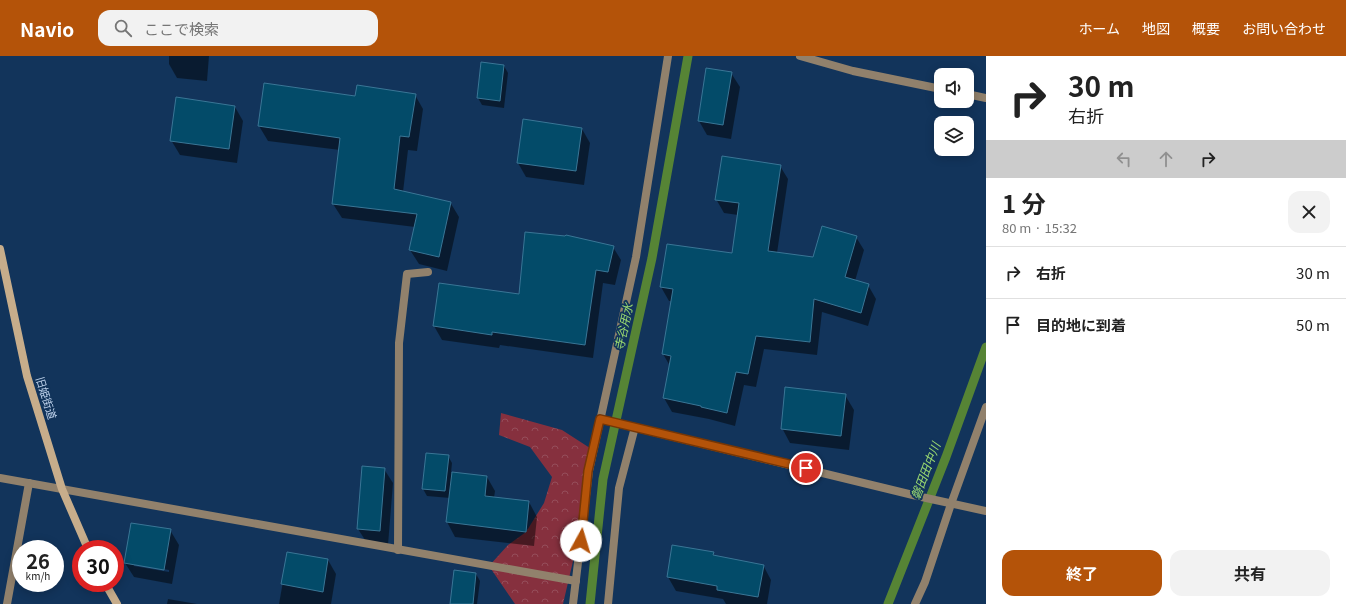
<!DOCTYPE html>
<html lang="ja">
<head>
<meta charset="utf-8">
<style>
	body { margin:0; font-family:Georgia,"Noto Sans JP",serif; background:#f2f2f2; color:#222; height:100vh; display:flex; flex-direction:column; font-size:15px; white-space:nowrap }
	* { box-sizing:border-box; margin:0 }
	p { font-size:13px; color:#767676 }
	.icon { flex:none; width:22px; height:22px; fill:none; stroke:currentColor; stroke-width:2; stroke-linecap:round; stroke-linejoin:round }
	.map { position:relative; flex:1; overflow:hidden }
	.details { display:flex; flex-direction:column; background:#fff; width:360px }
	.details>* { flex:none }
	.top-card { background:#fff; color:#222; overflow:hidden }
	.fabs { position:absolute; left:934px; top:12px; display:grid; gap:8px }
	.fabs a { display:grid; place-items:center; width:40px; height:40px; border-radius:8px; background:#fff; box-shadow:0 2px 10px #0003; font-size:20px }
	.speed { position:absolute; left:12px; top:484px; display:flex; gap:8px; font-size:20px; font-weight:700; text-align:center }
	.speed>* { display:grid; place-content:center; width:52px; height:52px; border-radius:50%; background:#fff; box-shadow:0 2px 10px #0003; line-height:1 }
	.speed small { font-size:10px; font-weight:400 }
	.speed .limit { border:6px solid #d22; background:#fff; color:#111 }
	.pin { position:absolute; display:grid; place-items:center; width:34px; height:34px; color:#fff; margin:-17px; border:2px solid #fff; border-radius:50%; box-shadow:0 1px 4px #0007 }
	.me { position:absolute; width:44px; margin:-22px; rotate:6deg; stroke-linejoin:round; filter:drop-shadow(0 0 3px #0008) }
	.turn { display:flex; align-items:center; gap:14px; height:84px; padding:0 16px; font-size:18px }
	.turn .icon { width:52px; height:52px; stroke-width:2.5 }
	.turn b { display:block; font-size:28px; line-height:34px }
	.lanes { display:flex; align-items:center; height:38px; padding:0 16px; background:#0003; justify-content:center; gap:20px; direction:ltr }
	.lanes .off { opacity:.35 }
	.round { display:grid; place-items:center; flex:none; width:42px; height:42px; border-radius:12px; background:#f2f2f2 }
	.head { display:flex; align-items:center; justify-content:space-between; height:68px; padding:0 16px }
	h1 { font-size:24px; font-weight:700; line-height:30px }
	.primary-button { display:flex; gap:8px; margin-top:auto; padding:8px 16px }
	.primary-button a { flex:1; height:46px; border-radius:12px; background:#b45309; color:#fff; font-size:16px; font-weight:700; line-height:46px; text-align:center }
	.primary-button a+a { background:#f2f2f2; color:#222 }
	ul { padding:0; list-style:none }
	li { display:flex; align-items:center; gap:12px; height:52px; padding:0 16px; border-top:1px solid #e0e0e0 }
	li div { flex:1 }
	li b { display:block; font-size:15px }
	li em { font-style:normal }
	header { display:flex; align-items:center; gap:24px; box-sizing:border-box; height:56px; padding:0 20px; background:#b45309; color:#fff }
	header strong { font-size:19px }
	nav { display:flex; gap:22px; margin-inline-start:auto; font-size:14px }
	.search { width:280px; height:36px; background:#f2f2f2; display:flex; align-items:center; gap:10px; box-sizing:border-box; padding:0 14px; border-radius:12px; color:#767676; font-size:15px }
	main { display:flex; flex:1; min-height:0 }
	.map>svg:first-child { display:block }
	.forest { fill:url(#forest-crowns) }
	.shadow { fill:#0007; fill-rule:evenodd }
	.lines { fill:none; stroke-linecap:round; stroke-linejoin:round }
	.stream { stroke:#568435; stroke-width:9 }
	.building { fill:#034b69; stroke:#3a7696 }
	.street { stroke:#91816c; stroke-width:8 }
	.secondary { stroke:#c7ad8b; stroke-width:8 }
	.route-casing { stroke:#753606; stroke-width:10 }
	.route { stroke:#b45309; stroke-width:7 }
	.labels { text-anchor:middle; stroke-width:3.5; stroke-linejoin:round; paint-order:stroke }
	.street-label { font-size:11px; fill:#c1d4ed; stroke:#12345b }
	.water-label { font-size:12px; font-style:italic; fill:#99d870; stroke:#12345b }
</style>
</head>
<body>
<header>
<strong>Navio</strong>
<div class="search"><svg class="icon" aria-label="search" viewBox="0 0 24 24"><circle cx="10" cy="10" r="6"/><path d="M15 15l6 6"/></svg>ここで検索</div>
<nav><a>ホーム</a><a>地図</a><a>概要</a><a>お問い合わせ</a></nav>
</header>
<main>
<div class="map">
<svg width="986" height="548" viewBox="0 0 986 548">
	<defs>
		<pattern id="forest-crowns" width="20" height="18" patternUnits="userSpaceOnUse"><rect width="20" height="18" fill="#86303e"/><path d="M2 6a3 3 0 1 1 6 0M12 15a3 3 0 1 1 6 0" fill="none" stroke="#954d5a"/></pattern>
	</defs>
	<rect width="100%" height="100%" fill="#12345b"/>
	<path class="forest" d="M 501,357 L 562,374 L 593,394 L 584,458 L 563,548 L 515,548 L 489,510 L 508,489 L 526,476 L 544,447 L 552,421 L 530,391 L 499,379 Z"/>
	<g class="shadow">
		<path d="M 169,0 L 209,0 L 207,25 L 177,22 L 169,8 Z"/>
		<path d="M 504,10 L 508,17 L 504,52 L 482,49 L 478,42 Z"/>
		<path d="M 731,17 L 740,31 L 731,83 L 707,79 L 699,65 Z"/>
		<path d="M 415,39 L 423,53 L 417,95 L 408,94 L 403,136 L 450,146 L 459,161 L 447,215 L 419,208 L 410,194 L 415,171 L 342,162 L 333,148 L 340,94 L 268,85 L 259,70 L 356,41 Z"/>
		<path d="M 235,51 L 243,65 L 237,107 L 180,99 L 171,84 Z"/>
		<path d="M 582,73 L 590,87 L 584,129 L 526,121 L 518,107 Z"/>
		<path d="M 780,110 L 788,123 L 777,197 L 814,202 L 856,181 L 864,194 L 855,225 L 868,229 L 876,243 L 868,270 L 822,256 L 817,299 L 764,293 L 756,331 L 744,329 L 735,370 L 709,363 L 672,356 L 664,342 L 670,310 L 663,298 L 672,245 L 669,245 L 661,231 L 732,198 L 738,159 L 724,157 L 716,143 Z"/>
		<path d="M 613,191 L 621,204 L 615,229 L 603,227 L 593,302 L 500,289 L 499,292 L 442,284 L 434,270 L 520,239 Z"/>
		<path d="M 845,339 L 854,354 L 849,394 L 790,387 L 782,372 Z"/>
		<path d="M 448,400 L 452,407 L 451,417 L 487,421 L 495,435 L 494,442 L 529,446 L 537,461 L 534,490 L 455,481 L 447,466 L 450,442 L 427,440 L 423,433 Z"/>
		<path d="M 384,413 L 393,427 L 388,489 L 367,487 L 358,473 Z"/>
		<path d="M 170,474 L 179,489 L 172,528 L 134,521 L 125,507 ZM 134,508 L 169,514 L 169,516 L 134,510 Z"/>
		<path d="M 288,497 L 328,504 L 336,518 L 331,548 L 279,548 Z"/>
		<path d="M 713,497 L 716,501 L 763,509 L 771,524 L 767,548 L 726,548 L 723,543 L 676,535 L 668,521 Z"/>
		<path d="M 476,518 L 480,525 L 477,548 L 451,548 Z"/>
		<path d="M 168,543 L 197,548 L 167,548 Z"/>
	</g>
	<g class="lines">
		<g class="stream">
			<path d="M 590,548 L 603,423 L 652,202 L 688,0"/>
			<path d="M 888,548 L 946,401 L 986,291"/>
		</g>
	</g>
	<g class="building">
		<path d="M 481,6 L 504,9 L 500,45 L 477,42 Z"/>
		<path d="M 706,12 L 732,16 L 723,69 L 698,65 Z"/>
		<path d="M 264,27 L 355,40 L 357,29 L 416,38 L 409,81 L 400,80 L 394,133 L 451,146 L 439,201 L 409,194 L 417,158 L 332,148 L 340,82 L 258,70 Z"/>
		<path d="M 176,41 L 235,50 L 229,93 L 170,85 Z"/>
		<path d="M 523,63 L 582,72 L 576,115 L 517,107 Z"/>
		<path d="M 722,100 L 781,109 L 768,195 L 813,201 L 822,170 L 857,180 L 845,221 L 869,228 L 861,257 L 814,243 L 810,286 L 756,280 L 748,318 L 736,316 L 727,357 L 701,351 L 701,350 L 663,342 L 671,300 L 662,298 L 673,233 L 660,231 L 667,188 L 732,197 L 739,147 L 715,144 Z"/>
		<path d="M 525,176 L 565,180 L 566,179 L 614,190 L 608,216 L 596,214 L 585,289 L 492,276 L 492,279 L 433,270 L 439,227 L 519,238 Z"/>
		<path d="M 785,331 L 846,338 L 841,380 L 781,373 Z"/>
		<path d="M 426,397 L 449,399 L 445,435 L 422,433 Z"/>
		<path d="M 362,410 L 385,412 L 380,475 L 357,473 Z"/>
		<path d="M 452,416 L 487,420 L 485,440 L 529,445 L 526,476 L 446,466 Z"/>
		<path d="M 131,467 L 171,473 L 164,514 L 124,507 Z"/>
		<path d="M 672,489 L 714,496 L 713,499 L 764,509 L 758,541 L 717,534 L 717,530 L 667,521 Z"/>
		<path d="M 287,496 L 328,503 L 323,536 L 281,528 Z"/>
		<path d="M 454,514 L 476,517 L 473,548 L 450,548 Z"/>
	</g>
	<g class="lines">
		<g class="street">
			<path d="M 800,0 L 853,15 L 941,33"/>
			<path d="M 967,38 L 986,42"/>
			<path d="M 600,363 L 917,440 L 986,455"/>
			<path d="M 0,422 L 576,525"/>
			<path d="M 398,494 L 399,287 L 407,218 L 428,216"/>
			<path d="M 7,548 L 29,427"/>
			<path d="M 573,548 L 589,415 L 636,201 L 668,0"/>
			<path d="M 608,548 L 619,432 L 635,371"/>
			<path d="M 915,548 L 925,526 L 951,448 L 986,351"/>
		</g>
		<g class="secondary">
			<path d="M 0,193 L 27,320 L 62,433 L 88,493"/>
			<path d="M 105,527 L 117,548"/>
		</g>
	</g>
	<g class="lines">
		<defs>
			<path id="route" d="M 581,485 L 588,415 L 600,363 L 806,412"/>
		</defs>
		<use href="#route" class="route-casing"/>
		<use href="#route" class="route"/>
	</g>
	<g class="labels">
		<g class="street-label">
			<text transform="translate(46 342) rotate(73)" y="4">旧姫街道</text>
		</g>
		<g class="water-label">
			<text transform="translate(624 271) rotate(-78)" y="4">寺谷用水</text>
			<text transform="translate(926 415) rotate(-69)" y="4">磐田田中川</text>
		</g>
	</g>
</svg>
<div class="fabs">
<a><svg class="icon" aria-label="sound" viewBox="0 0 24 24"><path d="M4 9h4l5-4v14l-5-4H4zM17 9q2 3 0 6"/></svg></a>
<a><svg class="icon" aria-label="layers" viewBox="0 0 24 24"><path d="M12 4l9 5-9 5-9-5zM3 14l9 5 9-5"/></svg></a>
</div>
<div class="speed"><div>26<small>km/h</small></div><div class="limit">30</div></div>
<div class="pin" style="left:806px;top:412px;background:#d93025"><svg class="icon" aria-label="arrive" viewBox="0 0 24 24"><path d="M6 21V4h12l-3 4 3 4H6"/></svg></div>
<svg class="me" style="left:581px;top:485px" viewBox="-20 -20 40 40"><circle r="19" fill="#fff"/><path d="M0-13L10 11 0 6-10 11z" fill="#b45309"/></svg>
</div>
<section class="details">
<div class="top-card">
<div class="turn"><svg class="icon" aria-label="right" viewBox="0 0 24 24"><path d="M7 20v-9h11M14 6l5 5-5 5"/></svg><div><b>30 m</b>右折</div></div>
<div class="lanes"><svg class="icon off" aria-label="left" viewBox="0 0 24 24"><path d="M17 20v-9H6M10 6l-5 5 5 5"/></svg><svg class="icon off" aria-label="ahead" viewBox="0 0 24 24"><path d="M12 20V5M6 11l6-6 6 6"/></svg><svg class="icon" aria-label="right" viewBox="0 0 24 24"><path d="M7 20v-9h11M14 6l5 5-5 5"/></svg></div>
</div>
<div class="head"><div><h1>1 分</h1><p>80 m · 15:32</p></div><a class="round"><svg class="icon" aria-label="close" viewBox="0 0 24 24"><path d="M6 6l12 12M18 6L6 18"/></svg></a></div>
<ul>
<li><svg class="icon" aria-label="right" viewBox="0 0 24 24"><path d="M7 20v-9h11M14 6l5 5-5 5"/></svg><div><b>右折</b></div><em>30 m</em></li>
<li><svg class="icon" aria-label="arrive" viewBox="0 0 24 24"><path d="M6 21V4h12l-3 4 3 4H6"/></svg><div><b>目的地に到着</b></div><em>50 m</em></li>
</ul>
<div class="primary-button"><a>終了</a><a>共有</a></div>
</section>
</main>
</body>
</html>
